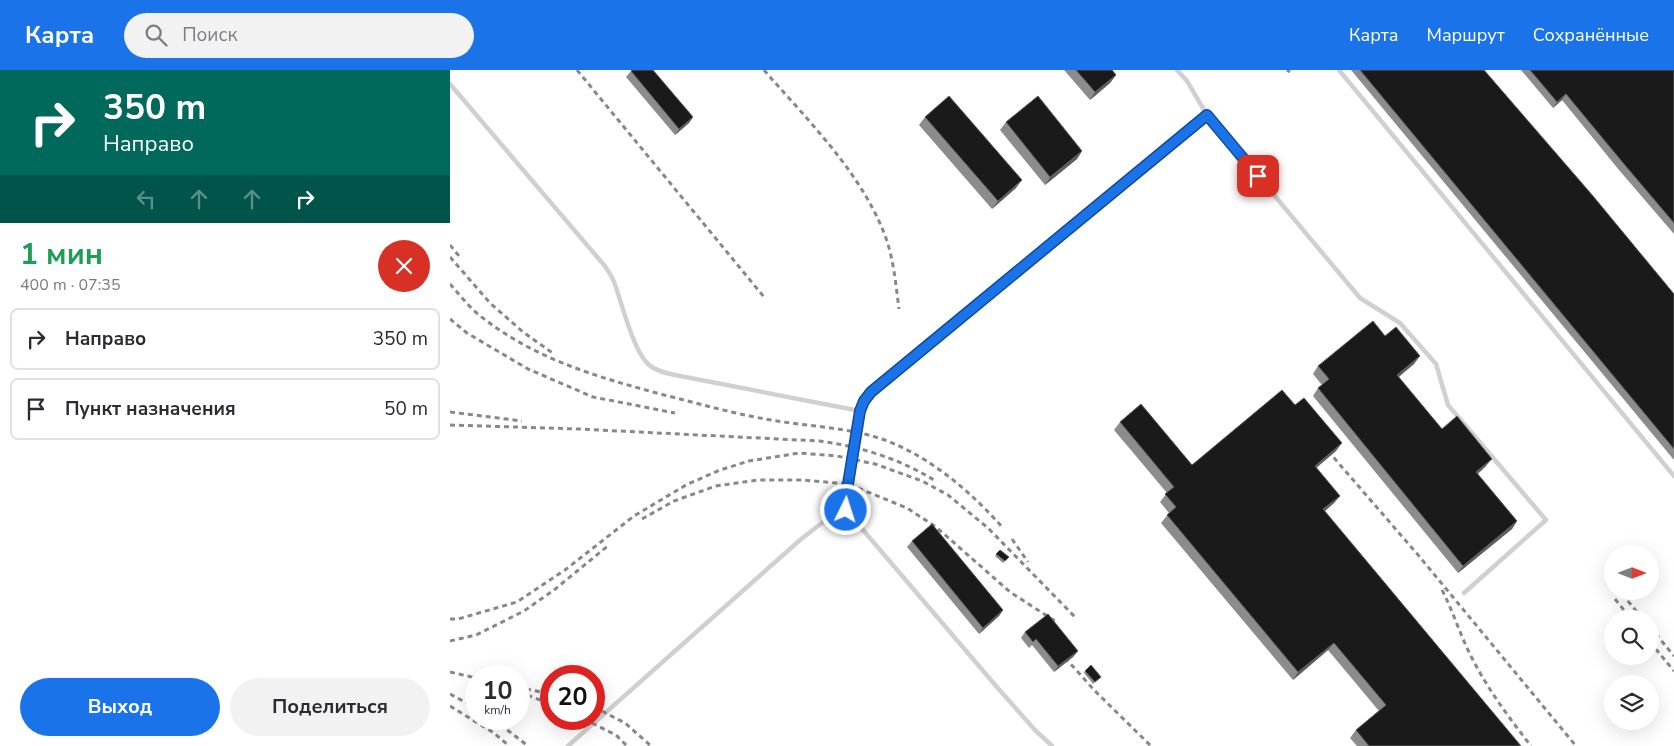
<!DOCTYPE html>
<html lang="ru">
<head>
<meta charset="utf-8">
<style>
	body { margin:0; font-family:"Nunito Sans",sans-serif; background:#f2f2f3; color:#2b2b33; height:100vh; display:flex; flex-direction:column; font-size:19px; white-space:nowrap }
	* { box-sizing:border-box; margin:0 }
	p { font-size:16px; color:#7c7c81 }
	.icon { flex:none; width:28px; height:28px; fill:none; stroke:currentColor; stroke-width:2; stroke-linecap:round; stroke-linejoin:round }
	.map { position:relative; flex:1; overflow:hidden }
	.drawer { display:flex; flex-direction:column; background:#fff; width:450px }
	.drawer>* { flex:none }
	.top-card { background:#00695c; color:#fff; overflow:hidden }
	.needle { width:32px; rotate:90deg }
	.controls { position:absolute; left:1154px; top:475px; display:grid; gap:10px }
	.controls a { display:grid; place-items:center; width:55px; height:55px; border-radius:50%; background:#fff; box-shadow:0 5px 20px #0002; font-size:25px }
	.speed { position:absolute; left:15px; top:595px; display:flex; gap:10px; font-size:25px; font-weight:700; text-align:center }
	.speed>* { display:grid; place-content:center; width:65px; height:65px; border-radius:50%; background:#fff; box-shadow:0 5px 20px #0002; line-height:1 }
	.speed small { font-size:12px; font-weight:400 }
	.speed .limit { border:8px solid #d22; background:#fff; color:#111 }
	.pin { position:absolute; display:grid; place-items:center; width:42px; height:42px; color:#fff; margin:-21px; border-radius:10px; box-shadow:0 2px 8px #0006 }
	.me { position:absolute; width:55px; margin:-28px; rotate:4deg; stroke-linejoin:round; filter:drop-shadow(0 0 4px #0008) }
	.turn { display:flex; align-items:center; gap:18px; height:105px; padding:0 20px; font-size:22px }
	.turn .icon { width:65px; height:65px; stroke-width:2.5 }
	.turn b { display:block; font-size:35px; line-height:42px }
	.lanes { display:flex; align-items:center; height:48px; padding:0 20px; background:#0003; justify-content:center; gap:25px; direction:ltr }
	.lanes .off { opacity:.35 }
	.round { display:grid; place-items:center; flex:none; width:52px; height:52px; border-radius:26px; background:#f2f2f3 }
	.overview { display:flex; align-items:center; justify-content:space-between; height:85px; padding:0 20px }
	h1 { font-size:30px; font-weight:700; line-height:38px; color:#1e9e55 }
	.button { display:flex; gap:10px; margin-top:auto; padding:10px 20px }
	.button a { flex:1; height:58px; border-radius:30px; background:#1a73e8; color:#fff; font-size:20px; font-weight:700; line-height:58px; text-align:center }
	.button a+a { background:#f2f2f3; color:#2b2b33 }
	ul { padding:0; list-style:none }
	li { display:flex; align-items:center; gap:15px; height:62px; margin:0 10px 8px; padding:0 10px; border:2px solid #e1e1e2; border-radius:8px }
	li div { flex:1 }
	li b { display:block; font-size:19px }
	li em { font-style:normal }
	header { display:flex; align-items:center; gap:30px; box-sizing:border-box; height:70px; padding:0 25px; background:#1a73e8; color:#fff }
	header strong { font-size:24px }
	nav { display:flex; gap:28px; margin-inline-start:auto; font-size:18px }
	.search { width:350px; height:45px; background:#f2f2f3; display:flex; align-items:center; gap:12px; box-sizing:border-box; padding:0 18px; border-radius:28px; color:#7c7c81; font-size:19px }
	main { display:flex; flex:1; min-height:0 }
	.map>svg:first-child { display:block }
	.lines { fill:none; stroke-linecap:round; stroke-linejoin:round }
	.lane { stroke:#d0d0d0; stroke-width:4.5 }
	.rail { stroke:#888; stroke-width:3; stroke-dasharray:5 4; stroke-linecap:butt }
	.wall { fill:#8c8c8c }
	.shaded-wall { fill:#5f5f5f }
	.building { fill:#1a1a1a; stroke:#5f5f5f }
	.route-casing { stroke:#114b97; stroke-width:12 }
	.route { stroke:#1a73e8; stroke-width:9 }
</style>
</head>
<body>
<header>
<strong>Карта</strong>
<div class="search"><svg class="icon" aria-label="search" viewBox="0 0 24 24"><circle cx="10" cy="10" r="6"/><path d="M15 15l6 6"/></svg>Поиск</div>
<nav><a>Карта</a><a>Маршрут</a><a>Сохранённые</a></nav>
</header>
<main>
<section class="drawer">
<div class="top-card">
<div class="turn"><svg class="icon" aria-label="right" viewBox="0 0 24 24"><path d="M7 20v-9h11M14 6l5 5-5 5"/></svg><div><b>350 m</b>Направо</div></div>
<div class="lanes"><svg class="icon off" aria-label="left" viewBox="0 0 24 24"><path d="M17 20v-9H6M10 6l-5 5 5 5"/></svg><svg class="icon off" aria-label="ahead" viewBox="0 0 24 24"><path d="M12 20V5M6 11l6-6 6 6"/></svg><svg class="icon off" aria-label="ahead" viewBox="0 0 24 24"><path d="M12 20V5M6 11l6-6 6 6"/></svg><svg class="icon" aria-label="right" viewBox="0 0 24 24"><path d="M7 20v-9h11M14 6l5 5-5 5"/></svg></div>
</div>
<div class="overview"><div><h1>1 мин</h1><p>400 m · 07:35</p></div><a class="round" style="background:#d93025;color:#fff"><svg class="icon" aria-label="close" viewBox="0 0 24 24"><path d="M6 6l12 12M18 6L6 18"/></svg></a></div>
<ul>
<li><svg class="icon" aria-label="right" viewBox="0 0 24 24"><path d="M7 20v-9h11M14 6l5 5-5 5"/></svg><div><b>Направо</b></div><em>350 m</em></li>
<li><svg class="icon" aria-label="arrive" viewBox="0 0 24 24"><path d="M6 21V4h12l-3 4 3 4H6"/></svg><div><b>Пункт назначения</b></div><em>50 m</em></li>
</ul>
<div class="button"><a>Выход</a><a>Поделиться</a></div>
</section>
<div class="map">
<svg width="1224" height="676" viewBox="0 0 1224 676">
	<rect width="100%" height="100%" fill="#fff"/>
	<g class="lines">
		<g class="lane">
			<path d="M 727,0 L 737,11 L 757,45 L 910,228 L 950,253 L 986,294 L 998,335 L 1096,450 L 1014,523"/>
			<path d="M 889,0 L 1224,406"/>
			<path d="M 0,14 L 154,195 C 158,201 162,206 164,212 C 172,233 183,281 199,295 C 206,301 216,303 225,305 L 410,341 L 398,414 L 396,440 L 546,616 L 585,660 L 602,676"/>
			<path d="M 410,341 L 414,331 L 433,311 L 757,45"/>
			<path d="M 118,676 L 350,470 L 373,452 L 396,440"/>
		</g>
		<g class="rail">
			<path d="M 127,0 L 314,227"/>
			<path d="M 314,0 C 359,52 414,105 437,171 C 444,193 446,216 449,239"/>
			<path d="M 837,0 L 840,2"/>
			<path d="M 0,175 L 9,186"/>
			<path d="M 0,187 L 40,233 L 73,262 L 104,284"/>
			<path d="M 0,214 C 9,224 18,236 29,245 C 84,289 147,307 214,325 C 250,334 285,344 321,350 C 360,357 402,357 440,372 C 484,390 522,423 553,458"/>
			<path d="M 0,249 L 17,263 L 78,299 L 143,327 L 225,343"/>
			<path d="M 0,342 L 72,351"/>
			<path d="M 0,355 L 129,359 L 369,371 C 409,376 450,389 484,410"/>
			<path d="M 872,374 L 969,486 L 1126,676"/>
			<path d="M 192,449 L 224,431 L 266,416 L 308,410 L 352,410 L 398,414 L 457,438 L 486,457 L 560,522 L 608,553"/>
			<path d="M 562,469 L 578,492"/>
			<path d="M 992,520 C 1004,543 1011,568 1023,590 C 1039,621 1060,649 1081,676"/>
			<path d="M 1172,524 L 1193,549"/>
			<path d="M 1165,529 L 1181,549"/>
			<path d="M 0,549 L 8,549 L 67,532 L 115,500 L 184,446 L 236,415 L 270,400 L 299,391 L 349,383 L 387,386 L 425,394 L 472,411 L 498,425 L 538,458 L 625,547"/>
			<path d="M 1200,557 L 1224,586"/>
			<path d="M 0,571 L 26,565 L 74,541 L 104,520 L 159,475"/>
			<path d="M 1200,572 L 1224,601"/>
			<path d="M 609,581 L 645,621 L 701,676"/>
			<path d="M 0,602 L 26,608"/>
			<path d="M 76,619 L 101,624"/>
			<path d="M 69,622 L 101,634"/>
			<path d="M 0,624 L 26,638"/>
			<path d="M 0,636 L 44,663 L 59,676"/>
			<path d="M 144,637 L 175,653 L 201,676"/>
			<path d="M 43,649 L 78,676"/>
			<path d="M 134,649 L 166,665 L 177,676"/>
		</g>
	</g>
	<g class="wall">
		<path d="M 614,0 L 662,0 L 666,5 L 660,13 L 640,30 Z"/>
		<path d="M 901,0 L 1034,0 L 1224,224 L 1224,390 Z"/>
		<path d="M 1071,0 L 1224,0 L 1224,164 L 1169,100 L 1112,30 L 1103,38 Z"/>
		<path d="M 181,1 L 243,47 L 239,53 L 225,65 L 176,7 Z"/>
		<path d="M 475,47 L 566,118 L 542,139 L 469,55 Z"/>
		<path d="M 556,52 L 632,81 L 627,89 L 595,115 L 550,60 Z"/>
		<path d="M 935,266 L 964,294 L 949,307 L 992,359 L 1036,396 L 1028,404 L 1067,451 L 1062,459 L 1008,503 L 863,326 L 868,318 L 872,315 L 863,304 L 868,296 Z"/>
		<path d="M 845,335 L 886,381 L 866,398 L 890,426 L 884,433 L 875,441 L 1071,676 L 907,676 L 900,668 L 906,660 L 929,641 L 878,580 L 843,610 L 711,453 L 719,443 L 710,432 L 717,423 L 664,360 L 670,352 L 742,395 Z"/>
		<path d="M 462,471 L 553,540 L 549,546 L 529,564 L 457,477 Z"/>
		<path d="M 550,480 L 559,487 L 553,493 L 545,486 Z"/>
		<path d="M 575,562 L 628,581 L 623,587 L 604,602 L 582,575 L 579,578 L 571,568 Z"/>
		<path d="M 635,601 L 651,607 L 643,614 L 634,603 Z"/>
	</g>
	<g class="shaded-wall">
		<path d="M 666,5 L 660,13 L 640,30 L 645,22 Z"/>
		<path d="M 1116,24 L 1112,30 L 1103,38 L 1107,32 Z"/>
		<path d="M 243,47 L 239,53 L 225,65 L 229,59 Z"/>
		<path d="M 632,81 L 627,89 L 595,115 L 600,107 Z"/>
		<path d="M 572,110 L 566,118 L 542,139 L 548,131 Z"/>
		<path d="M 970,286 L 964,294 L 942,312 L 947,305 Z"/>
		<path d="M 892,373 L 886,381 L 859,404 L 865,396 Z"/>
		<path d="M 1042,389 L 1036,396 L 1021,409 L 1026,402 Z"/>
		<path d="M 890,426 L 884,433 L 868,447 L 873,439 Z"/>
		<path d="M 1067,451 L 1062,459 L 1008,503 L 1013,496 Z"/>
		<path d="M 553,540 L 549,546 L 529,564 L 533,558 Z"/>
		<path d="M 884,573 L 878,580 L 843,610 L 848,602 Z"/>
		<path d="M 628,581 L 623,587 L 604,602 L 608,596 Z"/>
	</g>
	<g class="building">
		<path d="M 182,0 L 203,0 L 243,47 L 229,59 L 181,1 Z"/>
		<path d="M 626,0 L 662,0 L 666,5 L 645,22 Z"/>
		<path d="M 910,0 L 1034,0 L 1143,126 L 1224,224 L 1224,379 Z"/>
		<path d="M 1080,0 L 1224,0 L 1224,153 L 1174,94 L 1116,24 L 1107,32 Z"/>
		<path d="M 499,26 L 572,110 L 548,131 L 475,47 Z"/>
		<path d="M 588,26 L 632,81 L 600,107 L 556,52 Z"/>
		<path d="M 923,251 L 935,266 L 946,257 L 970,286 L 947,305 L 992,359 L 1007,346 L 1042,389 L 1026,402 L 1067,451 L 1013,496 L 868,318 L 879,309 L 868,296 Z"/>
		<path d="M 832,320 L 845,335 L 854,328 L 892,373 L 865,396 L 890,426 L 873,439 L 1071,676 L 919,676 L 906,660 L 936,635 L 884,573 L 848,602 L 717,445 L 726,437 L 715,424 L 724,417 L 670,352 L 691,334 L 742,395 Z"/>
		<path d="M 482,454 L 553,540 L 533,558 L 462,471 Z"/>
		<path d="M 550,480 L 559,487 L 555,491 L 546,484 Z"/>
		<path d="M 598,544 L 628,581 L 608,596 L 586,569 L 583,572 L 575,562 Z"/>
		<path d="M 641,595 L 651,607 L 645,612 L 635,601 Z"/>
	</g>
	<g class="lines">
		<defs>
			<path id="route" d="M 396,440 L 398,414 L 410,341 L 414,331 L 421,322 L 757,45 L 808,106"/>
		</defs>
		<use href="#route" class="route-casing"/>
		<use href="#route" class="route"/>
	</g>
</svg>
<div class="controls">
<a><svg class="needle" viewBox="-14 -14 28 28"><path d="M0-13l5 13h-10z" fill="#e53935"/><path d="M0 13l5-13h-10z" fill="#7c7c81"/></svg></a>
<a><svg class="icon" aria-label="search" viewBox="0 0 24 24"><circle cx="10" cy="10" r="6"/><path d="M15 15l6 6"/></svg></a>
<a><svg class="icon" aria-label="layers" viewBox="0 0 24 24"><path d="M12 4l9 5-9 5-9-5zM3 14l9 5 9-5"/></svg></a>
</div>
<div class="speed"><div>10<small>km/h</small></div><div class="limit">20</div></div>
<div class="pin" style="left:808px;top:106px;background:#d93025"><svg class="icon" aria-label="arrive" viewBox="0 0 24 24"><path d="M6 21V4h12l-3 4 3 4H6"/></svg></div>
<svg class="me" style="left:396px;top:440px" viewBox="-20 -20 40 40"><circle r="17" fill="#1a73e8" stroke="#fff" stroke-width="3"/><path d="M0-11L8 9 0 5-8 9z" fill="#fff"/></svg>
</div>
</main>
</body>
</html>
